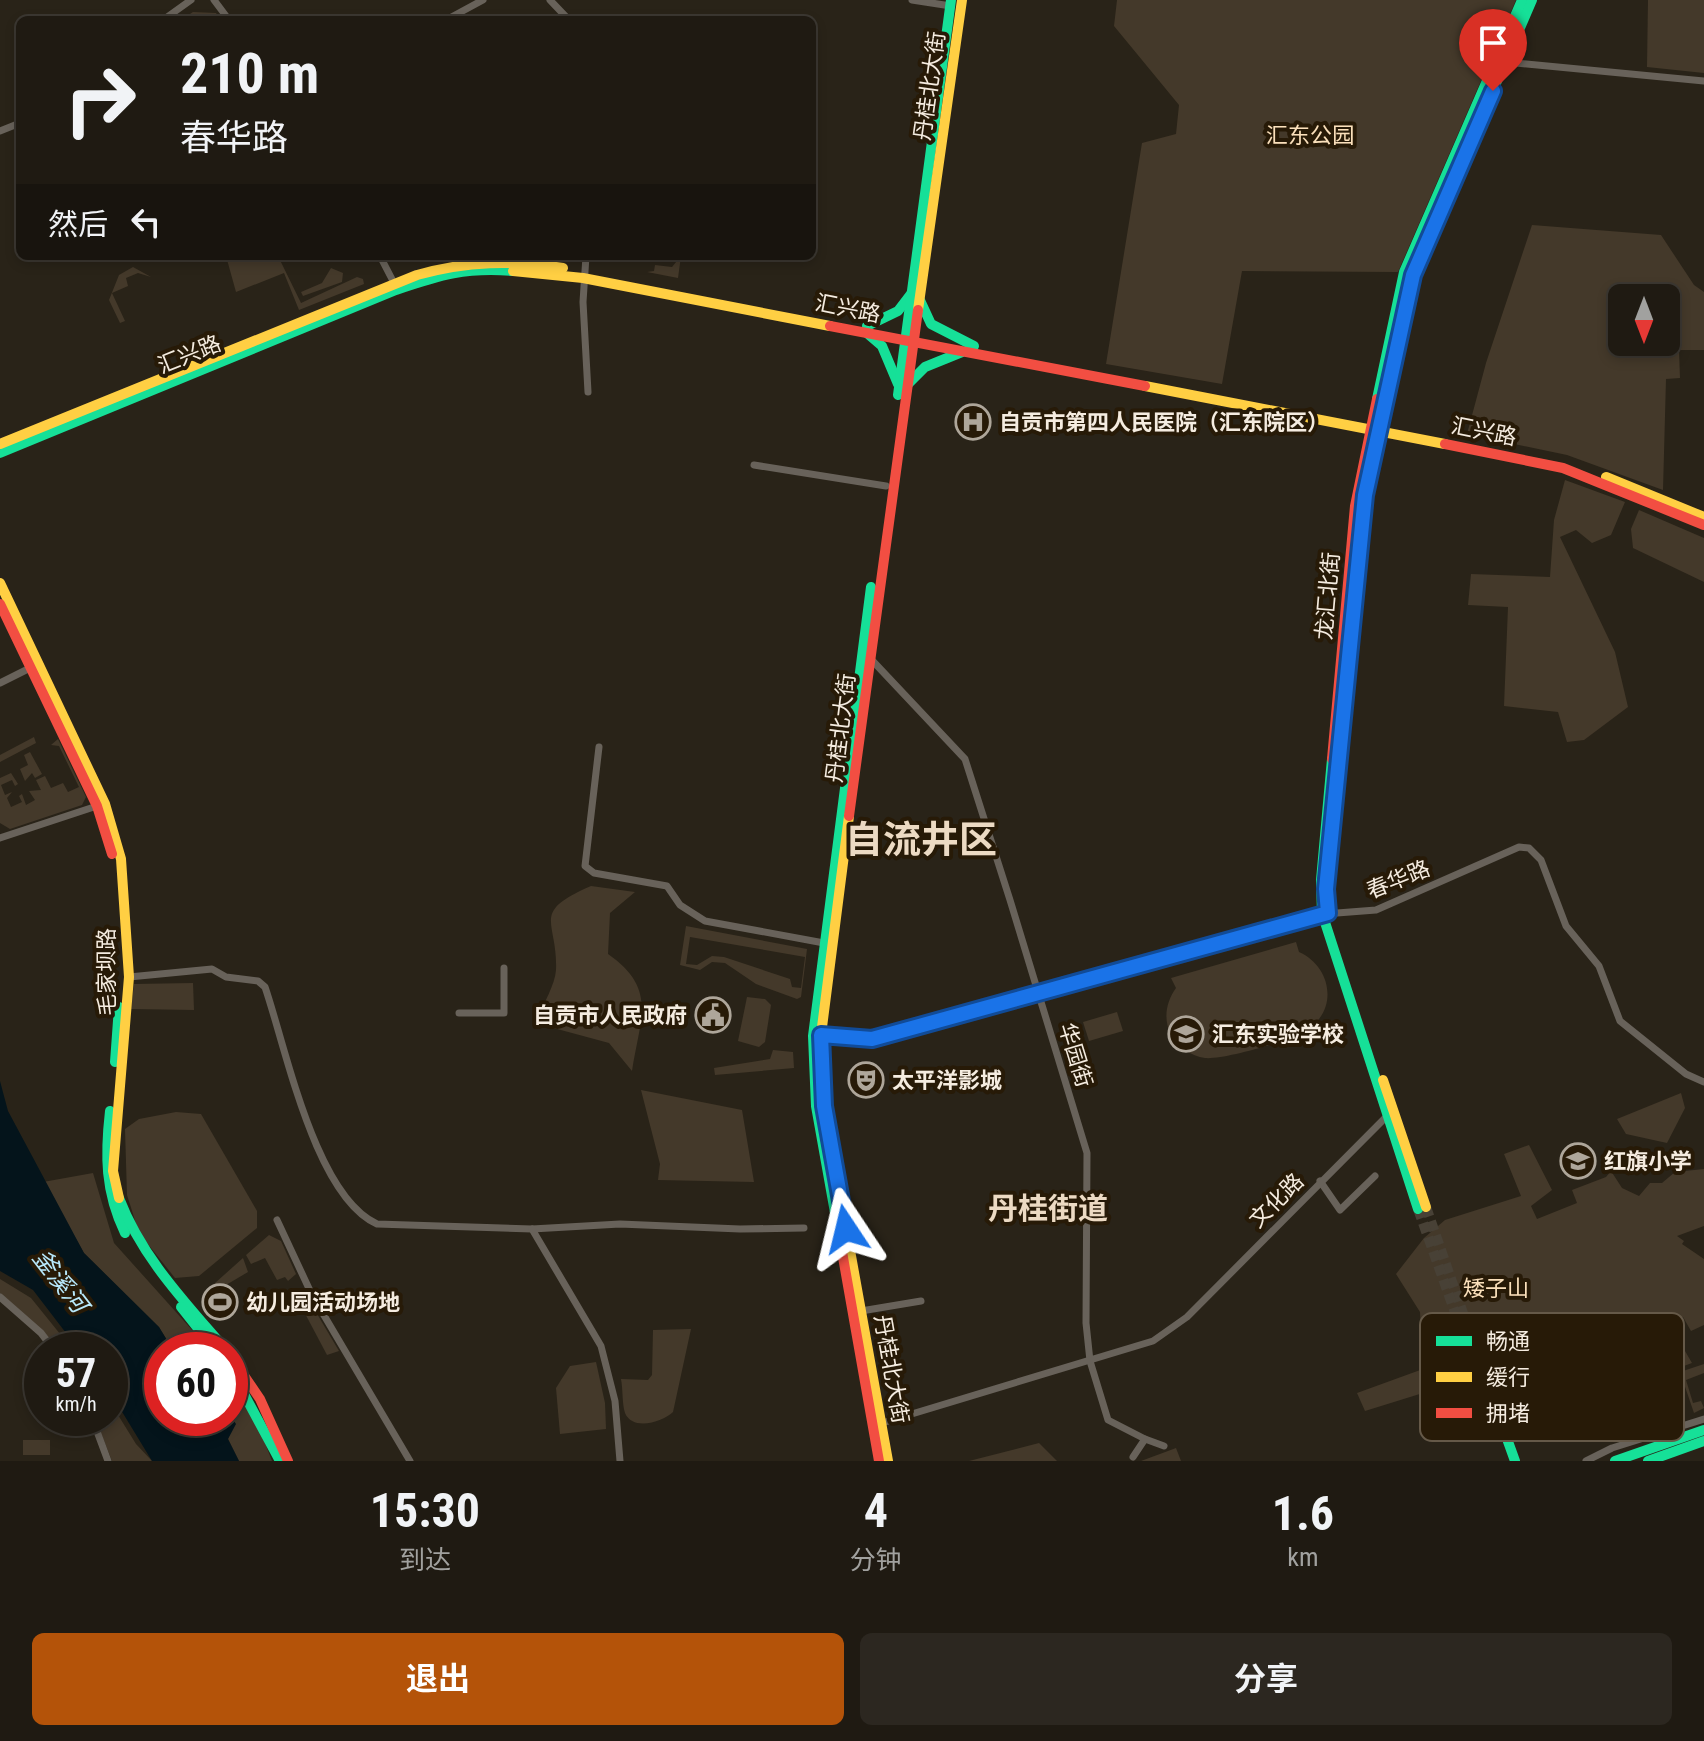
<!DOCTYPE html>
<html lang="zh">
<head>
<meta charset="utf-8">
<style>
	body { margin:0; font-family:"Roboto Condensed","Noto Sans SC",sans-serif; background:#2c2720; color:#f1f3f6; height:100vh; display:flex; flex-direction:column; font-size:30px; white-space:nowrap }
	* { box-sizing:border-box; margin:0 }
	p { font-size:26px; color:#a1a19f }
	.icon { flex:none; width:44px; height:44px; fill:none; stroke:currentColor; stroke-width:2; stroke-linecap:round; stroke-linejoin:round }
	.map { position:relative; height:1461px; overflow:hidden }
	.side { display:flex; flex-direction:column; background:#1f1a12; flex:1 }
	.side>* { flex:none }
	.hud { position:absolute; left:16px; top:16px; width:800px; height:244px; border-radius:12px; box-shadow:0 4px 12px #0003,0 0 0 2px #3c3832; background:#1f1a12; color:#f1f3f6; overflow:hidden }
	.needle { width:52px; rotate:180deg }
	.buttons { position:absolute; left:1608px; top:284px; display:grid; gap:16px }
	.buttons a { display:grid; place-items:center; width:72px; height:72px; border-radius:12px; background:#1f1a12; box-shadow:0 4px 12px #0003,0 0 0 2px #3c3832; font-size:40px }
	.speed { position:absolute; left:24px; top:1332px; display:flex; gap:16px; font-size:40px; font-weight:700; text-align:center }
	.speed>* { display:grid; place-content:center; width:104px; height:104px; border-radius:50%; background:#1f1a12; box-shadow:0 4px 12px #0003,0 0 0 2px #3c3832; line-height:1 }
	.speed small { font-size:20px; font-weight:400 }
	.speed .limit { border:12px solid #d22; background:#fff; color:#111 }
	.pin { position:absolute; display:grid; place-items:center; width:68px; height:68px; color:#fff; margin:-82px -34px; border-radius:50% 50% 50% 0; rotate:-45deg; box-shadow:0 0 8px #0007 }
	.pin .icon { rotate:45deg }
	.me { position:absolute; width:88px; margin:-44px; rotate:350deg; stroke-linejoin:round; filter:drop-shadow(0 0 6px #0008) }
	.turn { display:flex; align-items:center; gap:28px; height:168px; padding:0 32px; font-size:36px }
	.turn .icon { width:104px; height:104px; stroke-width:2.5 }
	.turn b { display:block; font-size:56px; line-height:68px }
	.then { display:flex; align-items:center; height:76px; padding:0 32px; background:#0003; gap:16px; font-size:30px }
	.eta { display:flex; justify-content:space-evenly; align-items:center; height:136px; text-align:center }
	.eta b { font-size:48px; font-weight:700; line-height:56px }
	.primary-button { display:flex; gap:16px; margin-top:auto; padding:16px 32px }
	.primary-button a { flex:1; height:92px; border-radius:12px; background:#b45309; color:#fff; font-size:32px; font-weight:700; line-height:92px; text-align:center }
	.primary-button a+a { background:#2c2720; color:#f1f3f6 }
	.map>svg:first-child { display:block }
	.green { fill:#44392a; fill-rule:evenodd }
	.water { fill:#04141b }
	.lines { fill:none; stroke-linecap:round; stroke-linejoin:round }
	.secondary-tunnel { stroke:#484136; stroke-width:10; stroke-dasharray:10 5; stroke-linecap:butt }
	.street { stroke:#68625a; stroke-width:7 }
	.fast { stroke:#16e098; stroke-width:10 }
	.slow { stroke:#ffcf43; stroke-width:10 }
	.jam { stroke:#f24e42; stroke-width:10 }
	.route-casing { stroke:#114b97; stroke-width:20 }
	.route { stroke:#1a73e8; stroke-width:14 }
	.labels { text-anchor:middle; stroke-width:8; stroke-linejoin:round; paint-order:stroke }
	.street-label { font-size:22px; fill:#f5ece0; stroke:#271a07 }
	.park-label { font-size:22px; fill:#fbe0bb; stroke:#271a07 }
	.poi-label { font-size:22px; font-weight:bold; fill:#f5ece0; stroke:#271a07; text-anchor:start }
	.water-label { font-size:24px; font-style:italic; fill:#b8e9fc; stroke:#271a07 }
	.district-label { font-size:30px; font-weight:bold; fill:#ecdac3; stroke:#271a07 }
	.town-label { font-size:38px; font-weight:bold; fill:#ecdac3; stroke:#271a07 }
	.key { fill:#271a07; stroke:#655948; stroke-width:2 }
	.key-label { font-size:22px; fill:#f5ece0 }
</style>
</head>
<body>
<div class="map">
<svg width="1704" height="1461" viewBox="0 0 1704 1461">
	<rect width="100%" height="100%" fill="#292318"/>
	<g class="green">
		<path d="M 1117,0 L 1516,0 L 1398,272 L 1242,271 L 1222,384 L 1106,364 L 1142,143 L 1176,134 L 1179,105 L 1114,26 Z"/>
		<path d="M 1648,0 L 1704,0 L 1704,73 L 1647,67 Z"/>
		<path d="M 193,12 L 216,13 L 221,20 L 181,20 Z"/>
		<path d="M 1532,225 L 1661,235 L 1694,285 L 1704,292 L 1704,350 L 1679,350 L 1680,378 L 1666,379 L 1663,490 L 1567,455 L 1467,434 L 1486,363 ZM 1666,298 L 1666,342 L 1622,342 L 1622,298 Z"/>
		<path d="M 226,256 L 278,256 L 301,303 L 357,277 L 363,279 L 364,284 L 299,310 L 284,273 L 236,292 Z"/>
		<path d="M 681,256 L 678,278 L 647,272 L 654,271 L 655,265 L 672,267 Z"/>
		<path d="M 133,267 L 151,277 L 138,273 L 126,278 L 128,286 L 112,293 L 125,321 L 120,323 L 109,300 L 119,275 Z"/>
		<path d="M 331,268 L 343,273 L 342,282 L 303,296 L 301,292 L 322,283 Z"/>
		<path d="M 1565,480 L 1625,502 L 1611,535 L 1592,543 L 1576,530 L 1560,537 L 1615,652 L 1628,707 L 1584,740 L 1567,742 L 1558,712 L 1504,706 L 1508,607 L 1468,605 L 1471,574 L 1550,577 L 1554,520 Z"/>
		<path d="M 1639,510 L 1704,538 L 1704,582 L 1633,548 L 1631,529 Z"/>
		<path d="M 34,737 L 36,743 L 0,762 L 0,755 Z"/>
		<path d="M 58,739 L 86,797 L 82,805 L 10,829 L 0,823 L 0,778 L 11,773 L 18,784 L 15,786 L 12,780 L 1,785 L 5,795 L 12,792 L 7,798 L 11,807 L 22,802 L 19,796 L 22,794 L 26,805 L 35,800 L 29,791 L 41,790 L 36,780 L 45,776 L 51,788 L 63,783 L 68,792 L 79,787 L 59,746 L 51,745 Z"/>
		<path d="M 30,752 L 42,774 L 35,778 L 32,773 L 25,781 L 20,769 L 28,765 L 24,755 Z"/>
		<path d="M 591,886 L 635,892 L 610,913 L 608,954 C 658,989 640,1018 632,1071 L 609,1043 L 535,1023 C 541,1008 555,986 556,970 C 558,920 529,913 591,886 Z"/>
		<path d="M 686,926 L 807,949 L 801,997 L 797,999 L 756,984 L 725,963 L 712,962 L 700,970 L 680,965 ZM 690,937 L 805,957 L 801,988 L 792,987 L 790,979 L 724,957 L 712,956 L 697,965 L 686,964 Z"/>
		<path d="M 1296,942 L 1299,952 C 1329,965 1339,1005 1311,1027 C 1296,1039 1225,1060 1205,1058 C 1191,1056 1178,1047 1171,1035 C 1163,1019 1166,1002 1176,988 L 1171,978 Z"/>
		<path d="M 193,983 L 194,1010 L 131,1009 L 134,984 Z"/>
		<path d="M 747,997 L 765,999 L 771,1005 L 765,1042 L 759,1047 L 738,1041 Z"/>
		<path d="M 1117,1012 L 1123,1031 L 1089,1041 L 1083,1022 Z"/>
		<path d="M 773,1050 L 793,1052 L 794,1068 L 715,1075 L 714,1068 L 770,1059 Z"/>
		<path d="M 641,1090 L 742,1110 L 754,1182 L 658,1180 L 660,1164 Z"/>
		<path d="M 1681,1093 L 1685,1108 L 1667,1143 L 1626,1134 L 1617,1119 Z"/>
		<path d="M 176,1112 L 201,1114 L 257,1211 L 257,1228 L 199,1276 L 175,1278 L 139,1233 L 127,1195 L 125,1129 L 139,1119 Z"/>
		<path d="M 1529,1145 L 1552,1190 L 1531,1206 L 1537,1219 L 1577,1203 L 1572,1190 L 1606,1177 L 1611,1171 L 1622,1188 L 1639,1196 L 1650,1183 L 1662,1183 L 1675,1172 L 1704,1169 L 1704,1226 L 1677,1236 L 1684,1241 L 1682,1244 L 1704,1259 L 1704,1325 L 1691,1331 L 1683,1317 L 1677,1319 L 1685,1351 L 1692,1363 L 1673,1370 L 1670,1364 L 1642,1360 L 1609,1370 L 1601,1346 L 1594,1340 L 1365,1411 L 1357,1393 L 1423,1369 L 1420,1312 L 1396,1274 L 1424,1238 L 1445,1220 L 1521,1196 L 1504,1154 Z"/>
		<path d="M 93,1173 L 114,1243 L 210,1350 L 173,1350 L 159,1327 L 84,1253 L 43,1182 Z"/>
		<path d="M 269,1235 L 281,1241 L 296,1274 L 288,1281 L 285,1277 L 277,1280 L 265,1258 L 251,1264 L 246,1255 Z"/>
		<path d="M 243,1258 L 248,1272 L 226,1285 L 225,1313 L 205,1292 Z"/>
		<path d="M 0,1279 L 31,1298 L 73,1350 L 58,1350 L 45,1333 L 0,1293 Z"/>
		<path d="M 305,1301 L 310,1302 L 339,1351 L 327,1355 L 300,1304 Z"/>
		<path d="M 691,1329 L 673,1412 C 664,1421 633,1432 625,1413 C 622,1404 623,1389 621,1379 L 648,1380 L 652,1375 L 653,1330 Z"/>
		<path d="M 596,1362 L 605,1403 L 606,1429 L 560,1434 L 556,1388 L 570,1366 Z"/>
		<path d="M 1704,1364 L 1704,1373 L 1686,1380 L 1693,1403 L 1701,1401 L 1704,1408 L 1694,1413 L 1680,1372 Z"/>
		<path d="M 230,1376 L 260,1430 L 272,1461 L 239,1461 L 228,1439 L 234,1418 L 230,1415 Z"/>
		<path d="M 110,1402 L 136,1444 L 152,1461 L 112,1461 L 95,1418 L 110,1418 Z"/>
		<rect x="23" y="1440" width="27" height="15"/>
		<path d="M 1039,1443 L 1057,1461 L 969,1461 Z"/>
		<path d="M 1176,1448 L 1181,1461 L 1141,1461 Z"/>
	</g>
	<path class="water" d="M 0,1081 L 8,1111 L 84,1253 L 159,1327 L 173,1350 L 162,1350 L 162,1418 L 230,1415 L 236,1424 L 228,1439 L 239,1461 L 152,1461 L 110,1392 L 110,1350 L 79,1350 L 33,1290 L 0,1271 Z"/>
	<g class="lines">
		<g class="secondary-tunnel">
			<path d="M 1426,1207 L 1477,1353"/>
			<path d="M 1418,1209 L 1486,1399"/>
		</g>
		<g class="street">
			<path d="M 214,0 L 229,20"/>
			<path d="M 550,0 L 569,20"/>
			<path d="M 912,0 L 951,6"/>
			<path d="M 163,20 L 191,0"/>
			<path d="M 446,20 L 483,0"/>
			<path d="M 1505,62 L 1704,81"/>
			<path d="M 0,131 L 20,123"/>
			<path d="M 380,256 L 394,283"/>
			<path d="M 586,256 L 583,302 L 588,392"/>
			<path d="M 754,465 L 886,486"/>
			<path d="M 869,657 L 965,759 L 1010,900 L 1087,1153 L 1086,1323 L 1090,1361 L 1108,1420 L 1145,1439"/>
			<path d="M 0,683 L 32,667"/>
			<path d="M 599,747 L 585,866 L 594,873 L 667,886 L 680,905 L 705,921 L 824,943"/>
			<path d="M 0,838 L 97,806"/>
			<path d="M 129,977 L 212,969 L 226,977 L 258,981 L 265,987 C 286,1048 315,1196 377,1224 L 532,1229 L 620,1224 L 740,1229 L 804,1228"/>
			<path d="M 459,1013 L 504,1013 L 504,968"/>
			<path d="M 821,1035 L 872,1039 L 1311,915 L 1376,910 L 1519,847 L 1529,848 L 1541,860 L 1566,926 L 1599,966 L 1620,1021 L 1686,1074 L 1704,1082"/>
			<path d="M 1320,1181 L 1340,1210 L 1375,1176"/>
			<path d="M 277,1220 L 312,1295 L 410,1461"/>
			<path d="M 532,1229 L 601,1346 L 615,1401 L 620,1461"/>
			<path d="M 0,1297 L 41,1333 L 54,1350"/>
			<path d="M 861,1311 L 921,1301"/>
			<path d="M 92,1418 L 108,1461"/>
			<path d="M 882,1423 L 1153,1341 L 1187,1317 L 1388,1115"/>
			<path d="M 1133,1457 L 1145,1439 L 1164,1446"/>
			<path d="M 1586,1461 L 1612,1448 L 1704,1419"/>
		</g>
		<g class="fast">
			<path d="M 1440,213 L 1532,0"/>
			<path d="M 919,298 L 931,324 L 974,346"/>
			<path d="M 867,326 L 898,311 L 911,294"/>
			<path d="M 868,334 L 882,346 L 898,384"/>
			<path d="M 907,385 L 925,367 L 962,352"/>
			<path d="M 898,395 L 951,0"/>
			<path d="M 1377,399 L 1404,272 L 1522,0"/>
			<path d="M 0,453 L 396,290 C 440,275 466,267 513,271"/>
			<path d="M 1332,759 L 1321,880 L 1322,913 L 1418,1209"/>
			<path d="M 115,1062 L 119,1007"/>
			<path d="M 110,1111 C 105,1155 105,1192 125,1233"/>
			<path d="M 119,1198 C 142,1258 185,1302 226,1350"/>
			<path d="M 841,1246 L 816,1106 L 813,1036 L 871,587"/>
			<path d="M 181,1307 L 215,1350"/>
			<path d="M 230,1368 L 280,1461"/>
			<path d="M 1492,1397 L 1515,1461"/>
			<path d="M 1615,1461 L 1704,1430"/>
			<path d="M 1648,1461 L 1704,1441"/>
		</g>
		<g class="slow">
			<path d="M 513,271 L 583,278 L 830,326"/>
			<path d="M 918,310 L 962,0"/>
			<path d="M 1145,386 L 1445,444"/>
			<path d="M 0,444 L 417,275 C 467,261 512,260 563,268"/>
			<path d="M 1606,477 L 1704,517"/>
			<path d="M 0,583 L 105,804 L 121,859 L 129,977 L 113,1171 L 119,1198"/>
			<path d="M 1349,650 L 1365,495 L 1413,275 L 1440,213"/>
			<path d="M 849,816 L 821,1035 L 824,1106 L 888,1461"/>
			<path d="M 1383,1080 L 1426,1207"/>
		</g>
		<g class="jam">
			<path d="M 830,326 L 1145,386"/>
			<path d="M 1445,444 L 1563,468 L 1704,525"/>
			<path d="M 0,604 L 97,806 L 112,854"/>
			<path d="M 1332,759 L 1355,506 L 1377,399"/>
			<path d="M 849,816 L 918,310"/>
			<path d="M 841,1246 L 879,1461"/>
			<path d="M 230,1355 L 260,1399 L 288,1461"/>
		</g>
	</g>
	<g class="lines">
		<defs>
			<path id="route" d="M 846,1229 L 824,1106 L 821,1035 L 872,1039 L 1328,913 L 1326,889 L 1365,495 L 1413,275 L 1493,91"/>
		</defs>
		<use href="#route" class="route-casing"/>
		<use href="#route" class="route"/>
	</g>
	<defs>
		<symbol id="hospital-ring" viewBox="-11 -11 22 22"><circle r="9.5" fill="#271a07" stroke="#aea69a" stroke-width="1.5"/><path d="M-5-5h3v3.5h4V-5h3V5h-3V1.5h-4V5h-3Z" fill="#aea69a"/></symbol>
		<symbol id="civic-ring" viewBox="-11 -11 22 22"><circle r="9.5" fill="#271a07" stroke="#aea69a" stroke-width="1.5"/><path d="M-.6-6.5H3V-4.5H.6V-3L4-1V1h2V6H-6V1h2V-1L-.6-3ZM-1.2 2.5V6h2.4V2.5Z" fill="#aea69a"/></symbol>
		<symbol id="school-ring" viewBox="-11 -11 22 22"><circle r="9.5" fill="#271a07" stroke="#aea69a" stroke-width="1.5"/><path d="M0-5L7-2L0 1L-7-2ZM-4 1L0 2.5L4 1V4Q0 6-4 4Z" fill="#aea69a"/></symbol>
		<symbol id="theatre-ring" viewBox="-11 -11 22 22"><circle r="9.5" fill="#271a07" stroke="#aea69a" stroke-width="1.5"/><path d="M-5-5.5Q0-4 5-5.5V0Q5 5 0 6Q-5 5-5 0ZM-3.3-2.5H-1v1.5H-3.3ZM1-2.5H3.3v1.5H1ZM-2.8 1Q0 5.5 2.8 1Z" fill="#aea69a"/></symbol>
		<symbol id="stadium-ring" viewBox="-11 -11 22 22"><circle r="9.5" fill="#271a07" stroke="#aea69a" stroke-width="1.5"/><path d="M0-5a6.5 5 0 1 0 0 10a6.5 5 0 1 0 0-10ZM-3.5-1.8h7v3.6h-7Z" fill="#aea69a"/></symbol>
	</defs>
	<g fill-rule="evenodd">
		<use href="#hospital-ring" x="953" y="402" width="40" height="40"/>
		<use href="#civic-ring" x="693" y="995" width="40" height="40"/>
		<use href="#school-ring" x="1166" y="1014" width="40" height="40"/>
		<use href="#theatre-ring" x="846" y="1060" width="40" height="40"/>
		<use href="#school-ring" x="1558" y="1141" width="40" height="40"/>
		<use href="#stadium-ring" x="200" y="1282" width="40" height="40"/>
	</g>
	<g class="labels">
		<g class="street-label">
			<text transform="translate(929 86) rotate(-82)" y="8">丹桂北大街</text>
			<text transform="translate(848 308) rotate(11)" y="8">汇兴路</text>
			<text transform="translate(189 354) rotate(-22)" y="8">汇兴路</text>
			<text transform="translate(1484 431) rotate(11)" y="8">汇兴路</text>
			<text transform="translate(1327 596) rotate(-85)" y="8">龙汇北街</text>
			<text transform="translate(840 728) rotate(-83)" y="8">丹桂北大街</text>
			<text transform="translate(1398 879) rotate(-22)" y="8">春华路</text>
			<text transform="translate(106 972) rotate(-90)" y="8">毛家坝路</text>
			<text transform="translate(1076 1055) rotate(73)" y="8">华园街</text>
			<text transform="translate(1276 1200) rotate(-45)" y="8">文化路</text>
			<text transform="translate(892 1369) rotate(80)" y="8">丹桂北大街</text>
		</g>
		<g class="park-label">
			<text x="1310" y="143">汇东公园</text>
			<text x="1496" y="1296">矮子山</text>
		</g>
		<g class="poi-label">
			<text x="999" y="430">自贡市第四人民医院（汇东院区）</text>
			<text x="687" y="1023" text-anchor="end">自贡市人民政府</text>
			<text x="1212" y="1042">汇东实验学校</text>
			<text x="892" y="1088">太平洋影城</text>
			<text x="1604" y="1169">红旗小学</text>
			<text x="246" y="1310">幼儿园活动场地</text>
		</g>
		<g class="water-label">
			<text transform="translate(60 1281) rotate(52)" y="8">釜溪河</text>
		</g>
		<g class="district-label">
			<text x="1048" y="1219">丹桂街道</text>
		</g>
		<g class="town-label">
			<text x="921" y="853">自流井区</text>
		</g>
	</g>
	<rect x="1420" y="1313" width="264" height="128" rx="12" class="key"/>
	<rect x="1436" y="1336" width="36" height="10" fill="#16e098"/>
	<rect x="1436" y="1372" width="36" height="10" fill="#ffcf43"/>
	<rect x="1436" y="1408" width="36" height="10" fill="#f24e42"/>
	<g class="key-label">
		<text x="1486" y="1349">畅通</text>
		<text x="1486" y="1385">缓行</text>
		<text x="1486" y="1421">拥堵</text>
	</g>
</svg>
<div class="buttons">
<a><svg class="needle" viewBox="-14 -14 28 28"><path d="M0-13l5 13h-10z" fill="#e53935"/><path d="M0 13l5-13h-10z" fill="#a1a19f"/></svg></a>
</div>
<div class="speed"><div>57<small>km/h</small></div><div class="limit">60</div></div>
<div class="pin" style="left:1493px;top:91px;background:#d93025"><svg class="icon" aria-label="arrive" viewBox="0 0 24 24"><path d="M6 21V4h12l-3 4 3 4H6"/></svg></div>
<svg class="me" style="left:846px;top:1229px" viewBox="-20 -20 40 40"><path d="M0-17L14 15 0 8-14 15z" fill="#1a73e8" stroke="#fff" stroke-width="4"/></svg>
<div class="hud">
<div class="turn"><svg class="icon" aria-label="right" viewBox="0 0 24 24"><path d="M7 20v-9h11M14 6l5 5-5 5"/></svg><div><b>210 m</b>春华路</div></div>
<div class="then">然后<svg class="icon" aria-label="left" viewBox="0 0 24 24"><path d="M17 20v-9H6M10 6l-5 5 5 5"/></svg></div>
</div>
</div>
<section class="side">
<div class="eta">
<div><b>15:30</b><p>到达</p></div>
<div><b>4</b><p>分钟</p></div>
<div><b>1.6</b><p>km</p></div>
</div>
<div class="primary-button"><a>退出</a><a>分享</a></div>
</section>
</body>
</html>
